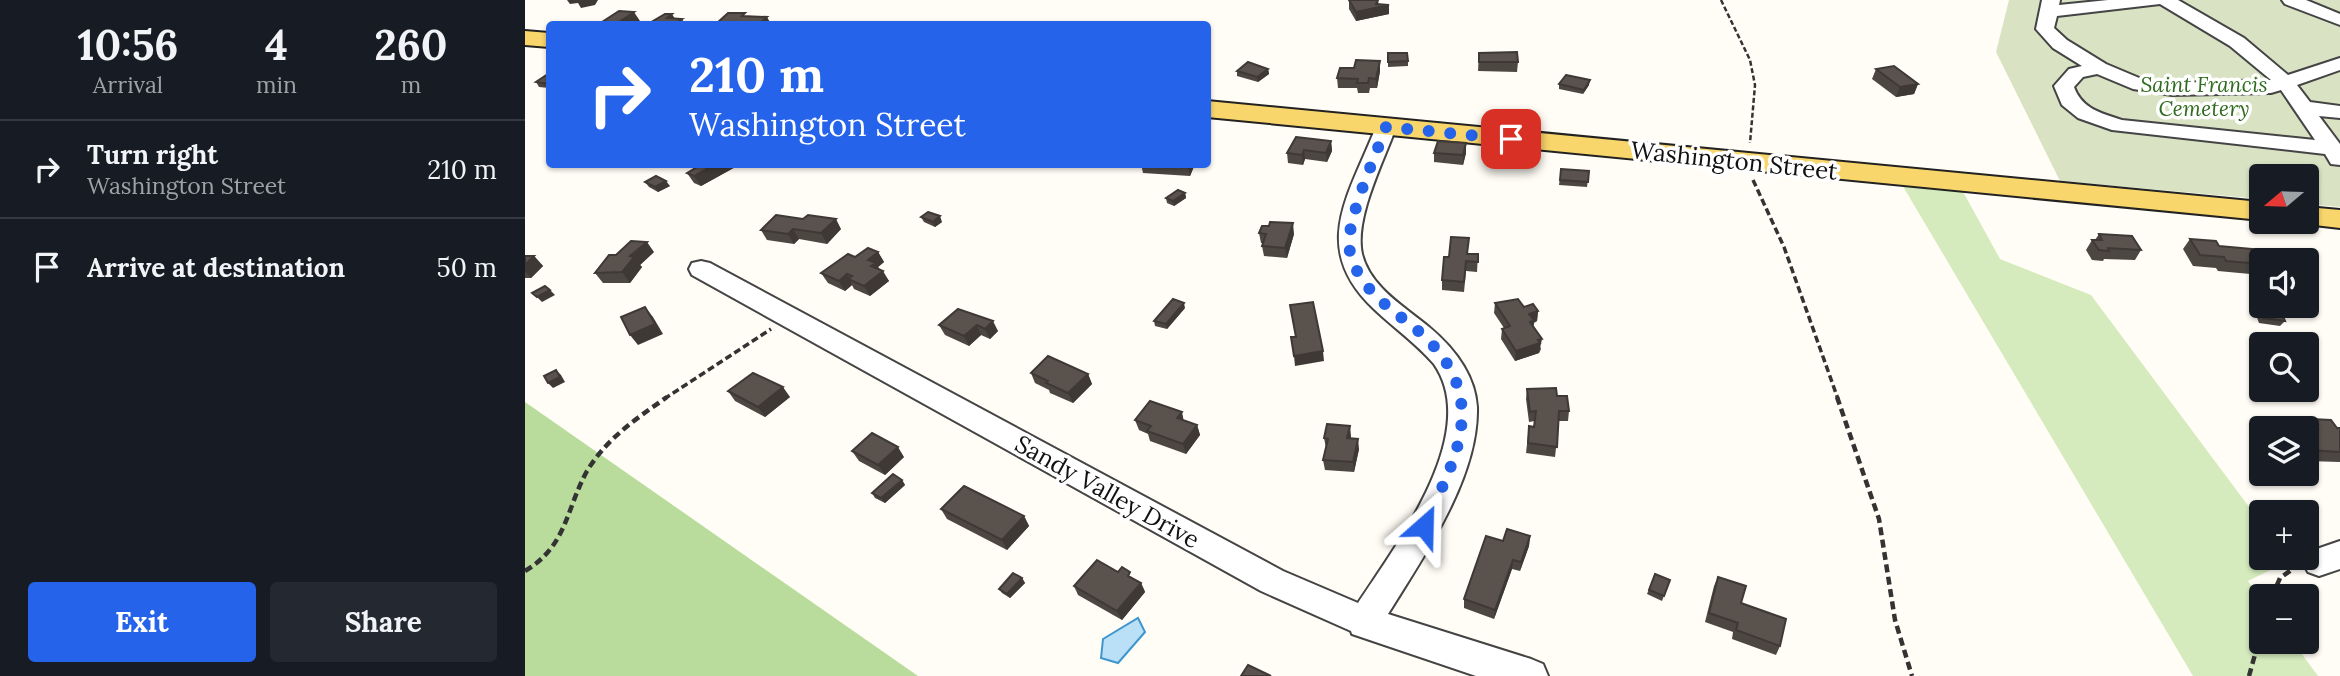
<!DOCTYPE html>
<html lang="en">
<head>
<meta charset="utf-8">
<style>
	body { margin:0; font-family:Lora,serif; background:#242831; color:#f1f3f6; height:100vh; display:flex; flex-direction:column; font-size:26px; white-space:nowrap }
	* { box-sizing:border-box; margin:0 }
	p { font-size:23px; color:#9ea1a6 }
	.icon { flex:none; width:38px; height:38px; fill:none; stroke:currentColor; stroke-width:2; stroke-linecap:round; stroke-linejoin:round }
	.map { position:relative; flex:1; overflow:hidden }
	.sheet { display:flex; flex-direction:column; background:#171b24; width:525px }
	.sheet>* { flex:none }
	.banner { position:absolute; left:21px; top:21px; width:665px; height:147px; border-radius:7px; box-shadow:0 2px 5px #0004; background:#2563eb; color:#fff; overflow:hidden }
	.needle { width:46px; rotate:251deg }
	.tools { position:absolute; left:1724px; top:164px; display:grid; gap:14px }
	.tools a { display:grid; place-items:center; width:70px; height:70px; border-radius:7px; background:#171b24; box-shadow:0 2px 5px #0004; font-size:35px }
	.pin { position:absolute; display:grid; place-items:center; width:60px; height:60px; color:#fff; margin:-30px; border-radius:14px; box-shadow:0 4px 10px #0006 }
	.me { position:absolute; width:77px; margin:-38px; rotate:25deg; stroke-linejoin:round; filter:drop-shadow(0 0 5px #0008) }
	.turn { display:flex; align-items:center; gap:24px; height:147px; padding:0 28px; font-size:32px }
	.turn .icon { width:91px; height:91px; stroke-width:2.5 }
	.turn b { display:block; font-size:49px; line-height:60px }
	.eta { display:flex; justify-content:space-evenly; align-items:center; height:119px; text-align:center }
	.eta b { font-size:42px; font-weight:700; line-height:49px }
	.action { display:flex; gap:14px; margin-top:auto; padding:14px 28px }
	.action a { flex:1; height:80px; border-radius:7px; background:#2563eb; color:#fff; font-size:28px; font-weight:700; line-height:80px; text-align:center }
	.action a+a { background:#242831; color:#f1f3f6 }
	ul { padding:0; list-style:none }
	li { display:flex; align-items:center; gap:21px; height:98px; padding:0 28px; border-top:2px solid #363941 }
	li div { flex:1 }
	li b { display:block; font-size:26px }
	li em { font-style:normal }
	main { display:flex; flex:1; min-height:0 }
	.map>svg:first-child { display:block }
	.green { fill:#d5ebbd }
	.forest { fill:#b9dc9c }
	.cemetery { fill:#d9e3c4 }
	.water { fill:#b9e0f7; stroke:#3f96cf; stroke-width:2 }
	.lines { fill:none; stroke-linecap:round; stroke-linejoin:round }
	.minor-casing { stroke:#444; stroke-width:4 }
	.major-casing { stroke:#222; stroke-width:4 }
	.path-far2 { stroke:#333; stroke-width:2.5; stroke-dasharray:5 2.5; stroke-linecap:butt }
	.path-far1 { stroke:#333; stroke-width:3.5; stroke-dasharray:7 3.5; stroke-linecap:butt }
	.path { stroke:#333; stroke-width:4.5; stroke-dasharray:8 4.5; stroke-linecap:butt }
	.minor { fill:#fff; fill-rule:evenodd }
	.major { fill:#f9d66b; fill-rule:evenodd }
	.wall { fill:#4d4742 }
	.shaded-wall { fill:#3f3936 }
	.building { fill:#5a524d; stroke:#3f3936; stroke-width:2 }
	.route { stroke:#2563eb; stroke-width:12; stroke-dasharray:0 21.6 }
	.labels { text-anchor:middle; stroke-width:7; stroke-linejoin:round; paint-order:stroke }
	.far-park-label { font-size:21px; font-style:italic; fill:#2f6b1f; stroke:#fff }
	.street-label { font-size:24px; fill:#111; stroke:#fff }
</style>
</head>
<body>
<main>
<section class="sheet">
<div class="eta">
<div><b>10:56</b><p>Arrival</p></div>
<div><b>4</b><p>min</p></div>
<div><b>260</b><p>m</p></div>
</div>
<ul>
<li><svg class="icon" aria-label="right" viewBox="0 0 24 24"><path d="M7 20v-9h11M14 6l5 5-5 5"/></svg><div><b>Turn right</b><p>Washington Street</p></div><em>210 m</em></li>
<li><svg class="icon" aria-label="arrive" viewBox="0 0 24 24"><path d="M6 21V4h12l-3 4 3 4H6"/></svg><div><b>Arrive at destination</b></div><em>50 m</em></li>
</ul>
<div class="action"><a>Exit</a><a>Share</a></div>
</section>
<div class="map">
<svg width="1815" height="676" viewBox="0 0 1815 676">
	<rect width="100%" height="100%" fill="#fffdf5"/>
	<path class="green" d="M 1431,179 L 1475,259 L 1566,295 L 1736,523 L 1736,558 L 1762,558 L 1764,561 L 1723,581 L 1736,599 L 1736,642 L 1768,642 L 1793,676 L 1668,676 L 1376,183 Z"/>
	<path class="forest" d="M 0,402 L 393,676 L 0,676 Z"/>
	<path class="cemetery" d="M 1484,0 L 1815,0 L 1815,207 L 1782,204 L 1782,177 L 1736,177 L 1736,199 L 1535,181 L 1471,52 Z"/>
	<path class="water" d="M 613,618 L 620,632 L 593,663 L 576,658 L 578,639 Z"/>
	<g class="lines">
		<defs>
			<g id="minor">
				<path d="M 1517,0 L 1535,0 L 1534,5 L 1583,0 L 1653,0 L 1719,38 L 1763,75 L 1815,58 L 1815,70 L 1772,85 L 1785,102 L 1815,106 L 1815,118 L 1794,116 L 1815,144 L 1815,165 L 1806,164 L 1800,154 L 1587,130 L 1553,118 L 1537,105 L 1529,86 L 1544,69 L 1557,66 L 1528,48 L 1511,29 ZM 1635,4 L 1705,46 L 1746,80 L 1647,83 L 1619,80 L 1581,64 L 1542,40 L 1529,28 L 1532,16 ZM 1572,74 L 1608,89 L 1647,95 L 1746,93 L 1756,90 L 1790,140 L 1597,120 C 1576,113 1557,109 1549,87 L 1558,77 Z"/>
				<path d="M 1757,0 L 1781,0 L 1815,14 L 1815,25 L 1760,4 Z"/>
				<path d="M 861,121 L 868,123 L 871,127 C 859,161 829,218 837,254 C 845,287 880,307 904,327 C 928,347 950,374 952,407 C 954,477 899,556 863,614 L 1006,659 L 1018,664 L 1023,676 L 951,676 L 827,634 L 826,631 L 736,591 L 167,275 L 164,269 L 167,263 L 176,261 L 185,263 L 758,571 L 833,603 C 871,545 957,433 909,364 C 891,343 869,328 849,309 C 784,248 824,195 851,127 L 854,123 Z"/>
				<path d="M 1815,541 L 1815,569 L 1794,576 L 1783,572 L 1778,562 L 1783,552 Z"/>
			</g>
			<g id="major">
				<path d="M 0,31 L 24,33 L 24,47 L 0,45 Z"/>
				<path d="M 682,101 L 1736,202 L 1736,220 L 682,117 Z"/>
				<path d="M 1782,207 L 1815,210 L 1815,228 L 1772,223 L 1782,222 Z"/>
			</g>
		</defs>
		<use href="#minor" class="minor-casing"/>
		<use href="#major" class="major-casing"/>
		<path class="path-far2" d="M 1196,0 L 1225,60 L 1230,85 L 1225,143"/>
		<g class="path-far1">
			<path d="M 1228,180 L 1259,247 L 1313,399"/>
			<path d="M 139,399 L 246,329"/>
		</g>
		<g class="path">
			<path d="M 1312,397 L 1354,519 L 1370,620 L 1387,676"/>
			<path d="M 0,571 C 42,546 41,509 62,471 C 82,438 111,419 142,397"/>
			<path d="M 1747,597 L 1755,578 L 1772,566"/>
			<path d="M 1724,676 L 1736,633"/>
		</g>
		<use href="#minor" class="minor"/>
		<use href="#major" class="major"/>
	</g>
	<g class="wall">
		<path d="M 824,0 L 854,4 L 864,14 L 831,21 L 824,9 Z"/>
		<path d="M 863,53 L 883,61 L 883,66 L 863,67 Z"/>
		<path d="M 954,53 L 993,62 L 992,72 L 953,71 Z"/>
		<path d="M 855,61 L 855,71 L 852,88 L 845,88 L 844,93 L 833,93 L 832,88 L 813,88 L 812,78 L 829,68 Z"/>
		<path d="M 743,69 L 744,74 L 733,82 L 712,76 L 712,71 Z"/>
		<path d="M 1351,69 L 1393,84 L 1389,94 L 1371,97 L 1347,79 Z"/>
		<path d="M 24,74 L 24,88 L 14,87 L 11,82 Z"/>
		<path d="M 1034,84 L 1064,85 L 1058,94 L 1034,89 Z"/>
		<path d="M 806,141 L 807,151 L 802,162 L 780,159 L 778,165 L 763,163 L 762,153 Z"/>
		<path d="M 941,143 L 941,153 L 938,165 L 909,162 L 909,153 Z"/>
		<path d="M 166,164 L 214,165 L 176,186 L 169,183 L 162,173 L 169,169 Z"/>
		<path d="M 616,164 L 670,164 L 665,176 L 618,173 Z"/>
		<path d="M 1036,169 L 1064,171 L 1062,187 L 1034,185 Z"/>
		<path d="M 120,182 L 145,186 L 133,192 L 124,187 Z"/>
		<path d="M 660,193 L 661,198 L 649,206 L 642,203 L 641,198 Z"/>
		<path d="M 251,215 L 316,229 L 302,244 L 274,239 L 269,244 L 242,240 L 236,230 Z"/>
		<path d="M 396,217 L 417,222 L 410,227 L 399,222 Z"/>
		<path d="M 734,233 L 769,234 L 762,258 L 739,256 L 737,246 L 738,243 L 736,243 Z"/>
		<path d="M 1574,234 L 1616,250 L 1610,260 L 1579,259 L 1578,261 L 1567,260 L 1561,250 L 1567,240 L 1570,240 Z"/>
		<path d="M 1665,239 L 1694,246 L 1736,261 L 1736,275 L 1693,271 L 1691,268 L 1668,266 L 1658,249 Z"/>
		<path d="M 129,252 L 115,265 L 117,267 L 105,283 L 78,283 L 70,273 Z"/>
		<path d="M 353,252 L 359,262 L 353,267 L 364,281 L 345,296 L 329,289 L 327,285 L 320,291 L 303,283 L 296,273 L 330,257 Z"/>
		<path d="M 943,254 L 953,254 L 952,272 L 941,271 L 939,292 L 917,290 L 917,280 L 924,257 Z"/>
		<path d="M 0,256 L 9,256 L 18,266 L 6,278 L 0,278 Z"/>
		<path d="M 970,303 L 999,307 L 1013,311 L 1012,321 L 1009,323 L 1008,327 L 1016,349 L 1014,353 L 990,361 L 976,339 L 977,329 L 979,328 L 969,313 Z"/>
		<path d="M 660,308 L 642,329 L 630,326 L 629,321 Z"/>
		<path d="M 433,309 L 473,331 L 465,339 L 456,335 L 444,346 L 420,335 L 414,325 Z"/>
		<path d="M 1735,310 L 1760,321 L 1755,326 L 1734,323 L 1731,315 Z"/>
		<path d="M 506,373 L 563,374 L 567,384 L 548,403 L 525,393 L 524,390 L 510,383 Z"/>
		<path d="M 1002,389 L 1032,396 L 1044,411 L 1043,421 L 1034,421 L 1030,457 L 1001,453 L 1004,426 L 1009,427 L 1010,421 L 1004,422 L 1001,399 Z"/>
		<path d="M 203,391 L 265,397 L 240,417 L 210,401 Z"/>
		<path d="M 1786,419 L 1815,428 L 1815,462 L 1782,461 L 1782,429 L 1744,429 L 1745,427 L 1776,428 Z"/>
		<path d="M 610,420 L 659,420 L 672,425 L 675,435 L 661,454 L 625,441 L 623,434 L 614,430 Z"/>
		<path d="M 826,436 L 825,439 L 834,449 L 829,472 L 800,470 L 798,460 L 801,448 L 799,438 Z"/>
		<path d="M 327,451 L 379,457 L 360,475 L 334,461 Z"/>
		<path d="M 377,480 L 380,485 L 360,503 L 350,498 L 347,493 Z"/>
		<path d="M 416,509 L 499,516 L 504,526 L 482,550 L 422,519 Z"/>
		<path d="M 1005,536 L 1004,546 L 995,571 L 987,569 L 969,619 L 939,608 L 939,599 L 978,541 Z"/>
		<path d="M 593,572 L 616,583 L 620,592 L 597,620 L 553,595 L 549,586 Z"/>
		<path d="M 1130,574 L 1145,580 L 1137,601 L 1122,594 Z"/>
		<path d="M 1193,577 L 1255,646 L 1251,655 L 1207,639 L 1208,632 L 1180,622 L 1189,586 Z"/>
		<path d="M 497,578 L 500,583 L 485,598 L 477,593 L 474,589 Z"/>
	</g>
	<g class="shaded-wall">
		<path d="M 42,0 L 73,0 L 70,5 L 56,8 L 53,3 L 45,4 Z"/>
		<path d="M 853,0 L 854,7 L 864,5 L 864,14 L 831,21 L 831,12 L 851,4 Z"/>
		<path d="M 109,12 L 115,21 L 110,24 L 91,24 Z"/>
		<path d="M 147,14 L 152,22 L 157,19 L 160,24 L 146,24 L 142,18 Z"/>
		<path d="M 242,17 L 246,24 L 234,24 Z"/>
		<path d="M 855,61 L 855,71 L 852,88 L 851,79 Z"/>
		<path d="M 743,69 L 744,74 L 733,82 L 732,77 Z"/>
		<path d="M 1065,80 L 1064,85 L 1058,94 L 1059,90 Z"/>
		<path d="M 1393,84 L 1389,94 L 1371,97 L 1375,87 Z"/>
		<path d="M 806,141 L 807,151 L 802,162 L 801,153 Z"/>
		<path d="M 941,143 L 941,153 L 938,165 L 938,155 Z"/>
		<path d="M 779,150 L 780,159 L 778,165 L 777,155 Z"/>
		<path d="M 190,164 L 214,165 L 176,186 L 169,176 Z"/>
		<path d="M 664,164 L 670,164 L 665,176 L 663,166 Z"/>
		<path d="M 141,181 L 145,186 L 133,192 L 130,187 Z"/>
		<path d="M 660,193 L 661,198 L 649,206 L 648,201 Z"/>
		<path d="M 415,216 L 417,222 L 410,227 L 408,222 Z"/>
		<path d="M 311,219 L 316,229 L 302,244 L 296,233 Z"/>
		<path d="M 768,223 L 769,234 L 762,258 L 760,248 Z"/>
		<path d="M 268,229 L 274,239 L 269,244 L 263,234 Z"/>
		<path d="M 122,242 L 129,252 L 115,265 L 117,267 L 105,283 L 97,272 L 105,256 Z"/>
		<path d="M 353,252 L 359,262 L 353,267 L 356,272 L 358,271 L 364,281 L 345,296 L 339,286 L 343,260 Z"/>
		<path d="M 9,256 L 18,266 L 6,278 L 0,271 L 0,265 Z"/>
		<path d="M 322,274 L 327,285 L 320,291 L 314,281 Z"/>
		<path d="M 25,290 L 30,295 L 17,302 L 12,297 Z"/>
		<path d="M 659,303 L 660,308 L 642,329 L 641,324 Z"/>
		<path d="M 120,307 L 128,317 L 138,334 L 113,345 L 105,335 Z"/>
		<path d="M 1013,311 L 1012,321 L 1009,322 L 1008,330 L 1004,332 L 1004,314 Z"/>
		<path d="M 468,321 L 473,331 L 465,339 L 460,329 Z"/>
		<path d="M 452,325 L 456,335 L 444,346 L 439,336 Z"/>
		<path d="M 1017,339 L 1014,353 L 990,361 L 991,351 Z"/>
		<path d="M 798,351 L 799,361 L 770,366 L 769,356 Z"/>
		<path d="M 31,370 L 36,375 L 40,382 L 28,388 L 23,383 Z"/>
		<path d="M 563,374 L 567,384 L 548,403 L 543,393 Z"/>
		<path d="M 258,387 L 265,397 L 240,417 L 233,407 Z"/>
		<path d="M 657,412 L 659,422 L 652,418 Z"/>
		<path d="M 672,425 L 675,435 L 661,454 L 658,444 Z"/>
		<path d="M 825,426 L 826,436 L 823,448 L 822,438 Z"/>
		<path d="M 833,439 L 834,449 L 829,472 L 828,462 Z"/>
		<path d="M 373,447 L 379,457 L 360,475 L 353,465 Z"/>
		<path d="M 377,480 L 380,485 L 360,503 L 356,498 Z"/>
		<path d="M 499,516 L 504,526 L 482,550 L 477,540 Z"/>
		<path d="M 1005,536 L 1004,546 L 995,571 L 996,562 Z"/>
		<path d="M 988,560 L 987,569 L 969,619 L 970,610 Z"/>
		<path d="M 497,578 L 500,583 L 485,598 L 482,594 Z"/>
		<path d="M 616,583 L 620,592 L 597,620 L 592,611 Z"/>
	</g>
	<g class="building">
		<path d="M 824,0 L 853,0 L 851,4 L 864,5 L 831,12 Z"/>
		<path d="M 94,11 L 109,12 L 91,24 L 74,24 Z"/>
		<path d="M 203,13 L 220,13 L 217,16 L 242,17 L 234,24 L 192,23 Z"/>
		<path d="M 140,14 L 147,14 L 142,18 L 157,19 L 149,24 L 123,24 Z"/>
		<path d="M 992,52 L 993,62 L 954,62 L 954,53 Z"/>
		<path d="M 863,53 L 882,53 L 883,61 L 863,62 Z"/>
		<path d="M 831,60 L 855,61 L 851,79 L 844,78 L 843,83 L 832,83 L 833,79 L 812,78 L 815,68 L 829,68 Z"/>
		<path d="M 723,62 L 743,69 L 732,77 L 712,71 Z"/>
		<path d="M 1369,66 L 1393,84 L 1375,87 L 1351,69 Z"/>
		<path d="M 23,74 L 24,74 L 24,84 L 11,82 Z"/>
		<path d="M 1041,75 L 1065,80 L 1059,90 L 1034,84 Z"/>
		<path d="M 771,137 L 806,141 L 801,153 L 779,150 L 777,155 L 762,153 Z"/>
		<path d="M 913,141 L 941,143 L 938,155 L 909,153 Z"/>
		<path d="M 167,164 L 190,164 L 169,176 L 162,173 L 172,167 Z"/>
		<path d="M 1036,169 L 1064,171 L 1063,182 L 1035,180 Z"/>
		<path d="M 131,176 L 141,181 L 130,187 L 120,182 Z"/>
		<path d="M 653,190 L 660,193 L 648,201 L 641,198 Z"/>
		<path d="M 403,212 L 415,216 L 408,222 L 396,217 Z"/>
		<path d="M 251,215 L 278,219 L 283,215 L 311,219 L 296,233 L 268,229 L 263,234 L 236,230 Z"/>
		<path d="M 745,222 L 768,223 L 760,248 L 737,246 L 741,234 L 734,233 L 737,226 L 744,226 Z"/>
		<path d="M 1574,234 L 1607,236 L 1616,250 L 1583,248 L 1584,251 L 1574,250 L 1567,240 L 1577,240 Z"/>
		<path d="M 926,237 L 944,238 L 942,254 L 953,254 L 953,262 L 941,261 L 939,282 L 917,280 L 919,257 L 924,257 Z"/>
		<path d="M 1665,239 L 1691,241 L 1694,246 L 1750,251 L 1743,261 L 1736,261 L 1736,264 L 1701,261 L 1699,257 L 1675,255 Z"/>
		<path d="M 106,241 L 122,242 L 105,256 L 109,257 L 97,272 L 70,273 L 84,255 L 91,255 Z"/>
		<path d="M 343,248 L 353,252 L 343,260 L 351,263 L 346,266 L 358,271 L 339,286 L 323,279 L 327,276 L 322,274 L 314,281 L 296,273 L 323,254 L 330,257 Z"/>
		<path d="M 0,256 L 9,256 L 0,265 Z"/>
		<path d="M 20,286 L 25,290 L 12,297 L 7,293 Z"/>
		<path d="M 648,299 L 659,303 L 641,324 L 629,321 Z"/>
		<path d="M 993,299 L 999,307 L 1008,304 L 1013,311 L 1004,314 L 1009,320 L 1005,322 L 1017,339 L 1013,340 L 1015,343 L 991,351 L 977,329 L 985,326 L 970,303 Z"/>
		<path d="M 788,302 L 798,351 L 769,356 L 766,337 L 771,337 L 765,305 Z"/>
		<path d="M 120,307 L 130,324 L 105,335 L 96,317 Z"/>
		<path d="M 433,309 L 468,321 L 460,329 L 452,325 L 439,336 L 414,325 Z"/>
		<path d="M 1735,310 L 1757,314 L 1760,321 L 1739,318 Z"/>
		<path d="M 523,356 L 563,374 L 543,393 L 521,383 L 523,381 L 506,373 Z"/>
		<path d="M 31,370 L 35,377 L 23,383 L 19,376 Z"/>
		<path d="M 228,373 L 258,387 L 233,407 L 203,391 Z"/>
		<path d="M 1031,388 L 1032,396 L 1042,396 L 1044,411 L 1034,411 L 1032,447 L 1003,443 L 1004,426 L 1009,427 L 1011,411 L 1005,412 L 1002,389 Z"/>
		<path d="M 625,401 L 657,412 L 652,418 L 672,425 L 658,444 L 622,431 L 626,426 L 610,420 Z"/>
		<path d="M 1786,419 L 1806,420 L 1812,428 L 1815,428 L 1815,452 L 1782,450 L 1782,429 L 1747,429 L 1745,427 L 1793,429 Z"/>
		<path d="M 802,424 L 825,426 L 822,438 L 833,439 L 828,462 L 798,460 L 803,439 L 799,438 Z"/>
		<path d="M 347,433 L 373,447 L 353,465 L 327,451 Z"/>
		<path d="M 368,474 L 377,480 L 356,498 L 347,493 Z"/>
		<path d="M 439,486 L 499,516 L 477,540 L 416,509 Z"/>
		<path d="M 982,529 L 1005,536 L 996,562 L 988,560 L 970,610 L 939,599 L 961,536 L 978,541 Z"/>
		<path d="M 572,560 L 593,572 L 597,567 L 605,572 L 603,576 L 616,583 L 592,611 L 549,586 Z"/>
		<path d="M 488,573 L 497,578 L 482,594 L 474,589 Z"/>
		<path d="M 1130,574 L 1145,580 L 1139,596 L 1124,590 Z"/>
		<path d="M 1193,577 L 1221,586 L 1216,603 L 1261,619 L 1255,646 L 1211,630 L 1213,623 L 1184,613 Z"/>
		<path d="M 723,665 L 746,676 L 716,676 Z"/>
	</g>
	<g class="lines">
		<path class="route" d="M 899,526 C 930,460 964,402 903,340 C 887,324 867,312 850,295 C 837,282 825,263 824,244 C 824,214 850,157 861,127 L 986,139"/>
	</g>
	<g class="labels">
		<g class="far-park-label">
			<text x="1679" y="92">Saint Francis<tspan x="1679" dy="24">Cemetery</tspan></text>
		</g>
		<g class="street-label">
			<text transform="translate(1209 161) rotate(6)" y="8">Washington Street</text>
			<text transform="translate(582 492) rotate(29)" y="8">Sandy Valley Drive</text>
		</g>
	</g>
</svg>
<div class="tools">
<a><svg class="needle" viewBox="-14 -14 28 28"><path d="M0-13l5 13h-10z" fill="#e53935"/><path d="M0 13l5-13h-10z" fill="#9ea1a6"/></svg></a>
<a><svg class="icon" aria-label="sound" viewBox="0 0 24 24"><path d="M4 9h4l5-4v14l-5-4H4zM17 9q2 3 0 6"/></svg></a>
<a><svg class="icon" aria-label="search" viewBox="0 0 24 24"><circle cx="10" cy="10" r="6"/><path d="M15 15l6 6"/></svg></a>
<a><svg class="icon" aria-label="layers" viewBox="0 0 24 24"><path d="M12 4l9 5-9 5-9-5zM3 14l9 5 9-5"/></svg></a>
<a>+</a>
<a>−</a>
</div>
<div class="pin" style="left:986px;top:139px;background:#d93025"><svg class="icon" aria-label="arrive" viewBox="0 0 24 24"><path d="M6 21V4h12l-3 4 3 4H6"/></svg></div>
<svg class="me" style="left:899px;top:526px" viewBox="-20 -20 40 40"><path d="M0-17L14 15 0 8-14 15z" fill="#2563eb" stroke="#fff" stroke-width="4"/></svg>
<div class="banner">
<div class="turn"><svg class="icon" aria-label="right" viewBox="0 0 24 24"><path d="M7 20v-9h11M14 6l5 5-5 5"/></svg><div><b>210 m</b>Washington Street</div></div>
</div>
</div>
</main>
</body>
</html>
